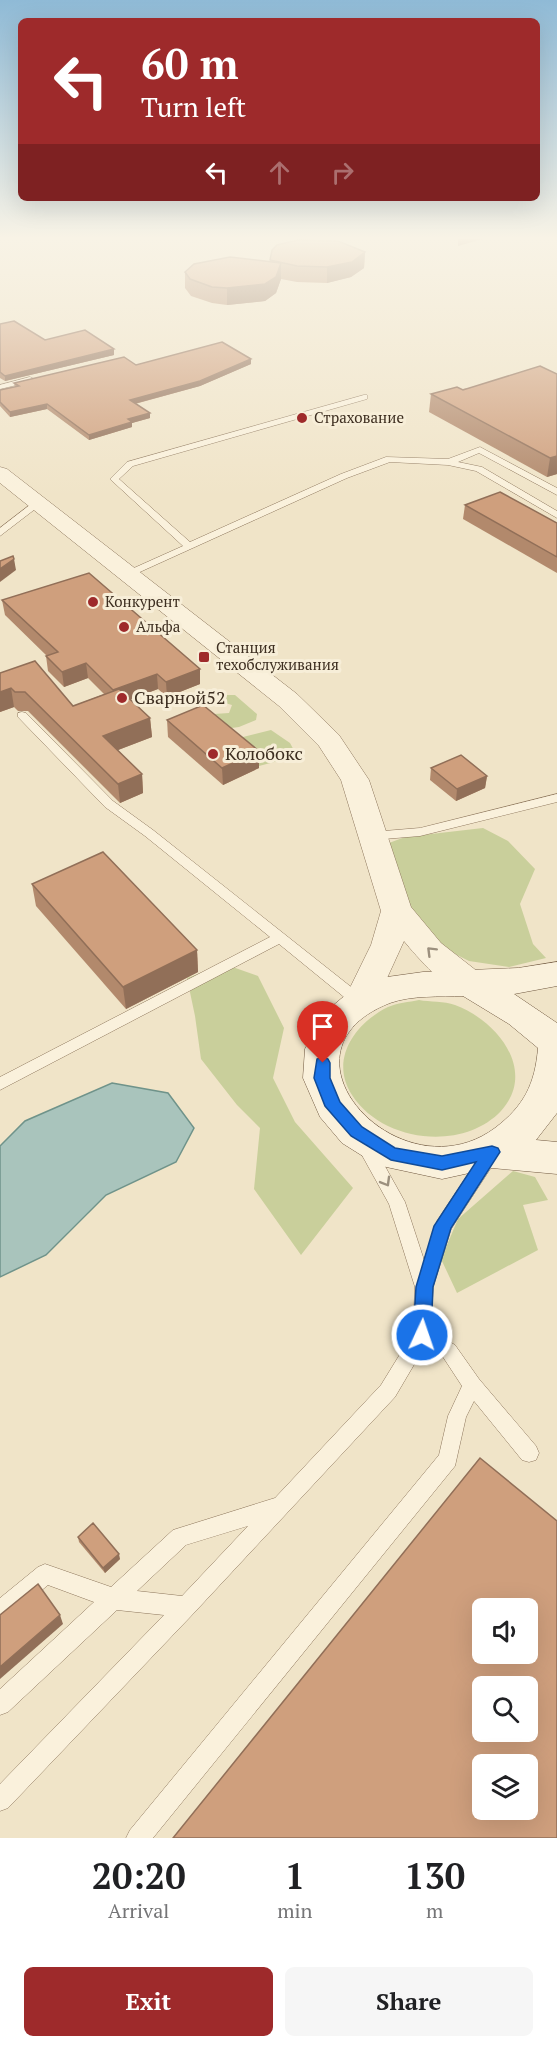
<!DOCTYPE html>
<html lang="en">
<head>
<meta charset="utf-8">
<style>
	body { margin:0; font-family:"PT Serif",serif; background:#f6f6f6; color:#202124; height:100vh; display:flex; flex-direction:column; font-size:22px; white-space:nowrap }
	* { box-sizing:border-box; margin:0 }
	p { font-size:20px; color:#757577 }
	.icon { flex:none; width:33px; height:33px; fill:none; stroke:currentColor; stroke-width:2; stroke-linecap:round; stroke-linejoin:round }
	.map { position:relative; height:1838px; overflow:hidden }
	.side { display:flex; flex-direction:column; background:#fff; flex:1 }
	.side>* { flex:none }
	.banner { position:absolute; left:18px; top:18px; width:522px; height:183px; border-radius:9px; box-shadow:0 6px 24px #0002; background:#9e2a2b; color:#fff; overflow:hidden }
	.tools { position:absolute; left:472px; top:1598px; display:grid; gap:12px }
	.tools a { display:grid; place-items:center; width:66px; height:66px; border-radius:9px; background:#fff; box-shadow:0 6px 24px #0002; font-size:30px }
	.pin { position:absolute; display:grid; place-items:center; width:51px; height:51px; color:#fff; margin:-62px -26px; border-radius:50% 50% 50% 0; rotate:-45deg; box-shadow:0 0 6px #0007 }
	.pin .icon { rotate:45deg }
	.me { position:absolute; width:66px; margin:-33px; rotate:3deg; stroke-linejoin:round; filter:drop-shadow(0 0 4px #0008) }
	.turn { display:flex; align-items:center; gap:21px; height:126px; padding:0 24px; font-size:27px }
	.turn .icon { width:78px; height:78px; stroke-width:2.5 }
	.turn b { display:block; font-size:42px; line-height:51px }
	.lanes { display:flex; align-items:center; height:57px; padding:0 24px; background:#0003; justify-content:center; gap:30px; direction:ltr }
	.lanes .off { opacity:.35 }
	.eta { display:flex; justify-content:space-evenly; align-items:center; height:102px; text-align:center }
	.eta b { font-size:36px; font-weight:700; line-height:42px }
	.action { display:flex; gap:12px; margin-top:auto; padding:12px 24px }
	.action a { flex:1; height:69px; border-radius:9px; background:#9e2a2b; color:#fff; font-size:24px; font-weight:700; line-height:69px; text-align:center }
	.action a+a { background:#f6f6f6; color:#202124 }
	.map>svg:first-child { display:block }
	.green { fill:#c9cf9b }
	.water { fill:#a9c4bc; stroke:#6f938a; stroke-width:1.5 }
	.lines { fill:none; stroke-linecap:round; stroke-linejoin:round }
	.service-casing { stroke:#8d765c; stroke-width:1 }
	.tertiary-casing { stroke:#8d765c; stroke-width:1 }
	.secondary-casing { stroke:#6f573f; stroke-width:1 }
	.service { fill:#faf1dc; fill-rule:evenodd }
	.tertiary { fill:#faf1dc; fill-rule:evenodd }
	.secondary { fill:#faf1dc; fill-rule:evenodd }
	.wall { fill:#b2896c }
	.shaded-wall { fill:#916f58 }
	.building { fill:#cf9f7d; stroke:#916f58; stroke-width:1.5; fill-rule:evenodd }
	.oneway { stroke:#9c907e }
	.route { fill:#1a73e8; stroke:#114b97; stroke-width:1.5 }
	.poi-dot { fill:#9e2a2b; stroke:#f7eed8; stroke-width:2 }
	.labels { text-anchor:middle; stroke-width:6; stroke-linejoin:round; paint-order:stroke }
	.far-poi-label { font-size:15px; fill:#3d2e20; stroke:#f7eed8; text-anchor:start }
	.poi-label { font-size:18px; fill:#3d2e20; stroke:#f7eed8; text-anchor:start }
</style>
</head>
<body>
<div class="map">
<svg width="557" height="1838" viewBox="0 0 557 1838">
	<rect width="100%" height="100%" fill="#f0e4c8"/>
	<g class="green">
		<path d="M 216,695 L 235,695 L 257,714 L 256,720 L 239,727 L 217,730 L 199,715 L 229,713 L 232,705 L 218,701 Z"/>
		<path d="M 271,730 L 290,743 L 297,756 L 259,766 L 231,740 Z"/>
		<path d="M 483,828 L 508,841 L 535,869 L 520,904 L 533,944 L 546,958 L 509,967 L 469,961 L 431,942 L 404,909 L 381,846 L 405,837 Z"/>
		<path d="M 224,964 L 258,976 L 284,1028 L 273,1078 L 295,1122 L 353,1188 L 301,1255 L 254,1189 L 260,1128 L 237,1105 L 201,1059 L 195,1016 L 187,978 Z"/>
		<path d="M 419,1000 C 430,1002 444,1001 455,1005 C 496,1020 538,1070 501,1111 C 462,1152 382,1142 352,1095 C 329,1060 355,1023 388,1007 C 397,1003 409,1002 419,1000 Z"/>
		<path d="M 513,1171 L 535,1177 L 548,1200 L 523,1205 L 538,1250 L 457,1293 L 441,1259 L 458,1219 Z"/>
	</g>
	<path class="water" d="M 112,1083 L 168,1093 L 194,1128 L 176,1162 L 106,1195 L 46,1255 L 0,1277 L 0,1146 L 25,1121 Z"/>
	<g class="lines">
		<defs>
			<g id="service">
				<path d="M 30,377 L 34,379 L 33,381 L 0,389 L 0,385 Z"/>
				<path d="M 364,395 L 367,395 L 367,399 L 133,466 L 119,479 L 190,542 L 341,474 L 386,457 L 448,459 L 480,447 L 557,488 L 557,495 L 479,453 L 458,462 L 482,467 L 557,511 L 557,518 L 476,471 L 448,465 L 390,462 L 347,478 L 131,576 L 125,576 L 125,572 L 183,546 L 110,479 L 127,462 Z"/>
				<path d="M 35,501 L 43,503 L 0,536 L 0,528 Z"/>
				<path d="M 22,712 L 26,713 L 113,801 L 153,830 L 365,998 L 367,1002 L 365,1006 L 355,1006 L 279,944 L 0,1090 L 0,1077 L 270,937 L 145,836 L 105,807 L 18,717 L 18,713 Z"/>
				<path d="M 557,794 L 557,802 L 420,836 L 372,840 L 366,836 L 372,832 L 420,828 Z"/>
				<path d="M 366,1141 L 372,1143 L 405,1202 L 424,1260 L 437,1221 L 482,1153 L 488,1151 L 494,1153 L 496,1158 L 494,1163 L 451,1229 L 433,1287 L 431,1331 L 455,1345 L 479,1379 L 536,1446 L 539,1453 L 536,1460 L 529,1462 L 522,1460 L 474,1401 L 466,1417 L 455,1466 L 153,1838 L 126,1838 L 130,1830 L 439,1455 L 448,1416 L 462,1386 L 443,1357 L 425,1346 L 395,1397 L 193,1614 L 8,1808 L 0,1811 L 0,1784 L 164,1615 L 117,1610 L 8,1712 L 0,1715 L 0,1689 L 94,1602 L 48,1585 L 7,1619 L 0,1622 L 0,1598 L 38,1567 L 45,1564 L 111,1587 L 173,1530 L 275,1498 L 381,1385 L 413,1333 L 415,1287 L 389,1204 L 358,1148 L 360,1143 ZM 248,1526 L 182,1596 L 137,1591 L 186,1545 Z"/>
			</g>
			<path id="tertiary" d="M 0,467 L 7,469 L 297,694 L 339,735 L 369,780 L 411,907 L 441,943 L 482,975 L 487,984 L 482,993 C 477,994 472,996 468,996 C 449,993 416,956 404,941 L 372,1011 L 360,1014 L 348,1011 L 343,1002 L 371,945 L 381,911 L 341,780 L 319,746 L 279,706 L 0,483 Z"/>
			<path id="secondary" d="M 557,962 L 557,986 L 514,994 L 557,1023 L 557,1113 L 536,1140 L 557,1142 L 557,1174 L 492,1168 L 442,1179 L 377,1165 L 342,1143 L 320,1117 L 303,1078 L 305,1049 L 324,1013 L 348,993 L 387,977 L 423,972 L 518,968 ZM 463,996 L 509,1024 L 538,1048 C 535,1084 524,1106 495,1128 C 401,1198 264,1052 390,1003 C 412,995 440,997 463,996 Z"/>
		</defs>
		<use href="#service" class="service-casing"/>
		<use href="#tertiary" class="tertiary-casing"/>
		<use href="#secondary" class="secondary-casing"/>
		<use href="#service" class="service"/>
		<use href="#tertiary" class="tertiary"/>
		<use href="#secondary" class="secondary"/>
	</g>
	<g class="wall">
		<path d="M 272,250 L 365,252 L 364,268 L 351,277 L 327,283 L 297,282 L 281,279 L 276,293 L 265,301 L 227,305 L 212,303 L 191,296 L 185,288 L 185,272 L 270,262 Z"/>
		<path d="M 0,324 L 45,340 L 114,355 L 5,381 L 0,378 Z"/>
		<path d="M 251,364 L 200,386 L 135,404 L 150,418 L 132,423 L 132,427 L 89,440 L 47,409 L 10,417 L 0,406 L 0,390 L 15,387 L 14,383 L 136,365 Z"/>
		<path d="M 557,374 L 557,474 L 547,477 L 429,412 L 431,394 Z"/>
		<path d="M 465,505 L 557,523 L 557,573 L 463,519 Z"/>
		<path d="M 2,600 L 200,669 L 200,684 L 167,697 L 158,689 L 131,699 L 150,718 L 152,737 L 118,750 L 142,774 L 143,793 L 120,803 L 28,711 L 18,711 L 14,707 L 0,712 L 0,673 L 73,706 L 104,694 L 88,678 L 64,687 L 48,671 L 46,656 L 47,656 L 5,615 Z"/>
		<path d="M 167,720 L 259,751 L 259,768 L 223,785 L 168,737 Z"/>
		<path d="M 431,768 L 487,776 L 485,788 L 456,801 L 430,780 Z"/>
		<path d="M 32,884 L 197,950 L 198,972 L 126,1009 L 36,906 Z"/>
		<path d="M 78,1537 L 120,1559 L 105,1573 L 79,1542 Z"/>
	</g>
	<g class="shaded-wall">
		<path d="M 458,239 L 483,239 L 458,246 Z"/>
		<path d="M 365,252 L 364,268 L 351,277 L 327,283 L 327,267 Z"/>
		<path d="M 281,263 L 281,279 L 276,293 L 265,301 L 227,305 L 227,288 Z"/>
		<path d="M 114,349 L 114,355 L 5,381 L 5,376 Z"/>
		<path d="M 251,359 L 251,364 L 200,386 L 130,405 L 130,400 Z"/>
		<path d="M 47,404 L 47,409 L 10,417 L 10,412 Z"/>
		<path d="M 150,413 L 150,418 L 132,423 L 132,427 L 89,440 L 89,435 L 128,419 Z"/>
		<path d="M 557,456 L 557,474 L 547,477 L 550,458 Z"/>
		<path d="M 14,559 L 16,570 L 0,582 L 0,569 Z"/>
		<path d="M 86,663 L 88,678 L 64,687 L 62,672 Z"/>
		<path d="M 200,669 L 200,684 L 167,697 L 166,682 Z"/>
		<path d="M 157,674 L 158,689 L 115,705 L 113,690 Z"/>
		<path d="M 11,688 L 14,707 L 0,712 L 0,692 Z"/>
		<path d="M 150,718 L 152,737 L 105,755 L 103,736 Z"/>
		<path d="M 259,751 L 259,768 L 223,785 L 222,768 Z"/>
		<path d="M 142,774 L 143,793 L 120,803 L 118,784 Z"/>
		<path d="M 487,776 L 485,788 L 456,801 L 457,789 Z"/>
		<path d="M 197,950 L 198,972 L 126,1009 L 123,987 Z"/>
		<path d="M 119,1554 L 120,1559 L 105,1573 L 103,1568 Z"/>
		<path d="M 60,1615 L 63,1624 L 0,1679 L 0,1667 Z"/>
	</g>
	<g class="building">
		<path d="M 298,240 L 338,241 L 365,252 L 352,262 L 327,267 L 297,266 L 270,260 L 272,250 L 277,245 Z"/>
		<path d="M 230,257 L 281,263 L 276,277 L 265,284 L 227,288 L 212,287 L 190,279 L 185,272 L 194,264 Z"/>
		<path d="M 14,321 L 45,340 L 85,330 L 114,349 L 5,376 L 0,372 L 0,324 Z"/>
		<path d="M 222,342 L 251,359 L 200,381 L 130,400 L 150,413 L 128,419 L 132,422 L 89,435 L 47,404 L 10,412 L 0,402 L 0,390 L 19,386 L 14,383 L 124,357 L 136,365 Z"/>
		<path d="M 540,366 L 557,374 L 557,456 L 550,458 L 431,394 L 457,387 L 463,390 Z"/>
		<path d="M 500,492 L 557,523 L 557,557 L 465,505 Z"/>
		<path d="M 13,556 L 14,559 L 0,569 L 0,561 Z"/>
		<path d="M 89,573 L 200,669 L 166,682 L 157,674 L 113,690 L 86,663 L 62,672 L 46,656 L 58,652 L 2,600 Z"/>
		<path d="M 35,661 L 73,706 L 119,689 L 150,718 L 103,736 L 142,774 L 118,784 L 25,692 L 15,692 L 11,688 L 0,692 L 0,673 Z"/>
		<path d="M 203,705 L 259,751 L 222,768 L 167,720 Z"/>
		<path d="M 461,755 L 487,776 L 457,789 L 431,768 Z"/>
		<path d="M 103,852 L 197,950 L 123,987 L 32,884 Z"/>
		<path d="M 480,1458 L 557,1521 L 557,1838 L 173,1838 ZM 483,1608 L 528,1608 L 528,1653 L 483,1653 ZM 483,1686 L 528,1686 L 528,1731 L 483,1731 ZM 483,1764 L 528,1764 L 528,1809 L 483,1809 Z"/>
		<path d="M 93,1523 L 119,1554 L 103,1568 L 78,1537 Z"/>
		<path d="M 38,1584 L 60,1615 L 0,1667 L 0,1615 Z"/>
	</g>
	<defs><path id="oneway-chevron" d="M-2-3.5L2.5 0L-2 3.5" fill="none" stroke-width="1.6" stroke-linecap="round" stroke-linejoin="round" transform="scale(1.5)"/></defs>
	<g class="oneway">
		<use href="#oneway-chevron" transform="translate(431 951) rotate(-135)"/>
		<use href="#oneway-chevron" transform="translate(386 1182) rotate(60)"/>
	</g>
	<linearGradient id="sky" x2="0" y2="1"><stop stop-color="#8fbad6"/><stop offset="0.48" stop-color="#f8f3e6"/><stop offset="1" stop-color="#f8f3e6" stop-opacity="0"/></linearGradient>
	<rect width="557" height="496" fill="url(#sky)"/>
	<path class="route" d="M 323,1057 L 328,1059 L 330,1063 L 330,1078 L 340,1102 L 362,1127 L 395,1148 L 442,1156 L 492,1146 L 498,1148 L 500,1152 L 451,1228 L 433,1287 L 431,1335 L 428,1340 L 422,1343 L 415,1340 L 413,1335 L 416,1287 L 434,1226 L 476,1162 L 442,1170 L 391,1160 L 351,1136 L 325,1106 L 314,1078 L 317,1059 Z"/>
	<g class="poi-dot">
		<circle cx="302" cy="418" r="6"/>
		<circle cx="93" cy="602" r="6"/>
		<circle cx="124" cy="627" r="6"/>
		<rect x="198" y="651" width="12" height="12" rx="3"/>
		<circle cx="122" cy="698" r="6"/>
		<circle cx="213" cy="754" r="6"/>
	</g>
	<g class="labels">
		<g class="far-poi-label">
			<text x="314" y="423">Страхование</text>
			<text x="105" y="607">Конкурент</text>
			<text x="136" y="632">Альфа</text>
			<text x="216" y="653">Станция<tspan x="216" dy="17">техобслуживания</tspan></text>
		</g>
		<g class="poi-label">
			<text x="134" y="704">Сварной52</text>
			<text x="225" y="760">Колобокс</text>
		</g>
	</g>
</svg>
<div class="tools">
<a><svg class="icon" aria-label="sound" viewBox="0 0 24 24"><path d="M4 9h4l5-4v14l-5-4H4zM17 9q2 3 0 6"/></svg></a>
<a><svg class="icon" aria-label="search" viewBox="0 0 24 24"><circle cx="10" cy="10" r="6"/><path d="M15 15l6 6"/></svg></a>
<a><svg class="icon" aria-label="layers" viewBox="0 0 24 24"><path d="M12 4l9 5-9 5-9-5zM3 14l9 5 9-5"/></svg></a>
</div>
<div class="pin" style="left:323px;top:1063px;background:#d93025"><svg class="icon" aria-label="arrive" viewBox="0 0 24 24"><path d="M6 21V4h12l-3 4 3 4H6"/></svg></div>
<svg class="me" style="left:422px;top:1335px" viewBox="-20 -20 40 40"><circle r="17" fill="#1a73e8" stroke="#fff" stroke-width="3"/><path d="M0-11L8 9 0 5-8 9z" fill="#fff"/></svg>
<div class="banner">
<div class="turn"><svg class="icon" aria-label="left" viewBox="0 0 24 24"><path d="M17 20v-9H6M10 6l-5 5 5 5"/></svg><div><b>60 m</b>Turn left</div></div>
<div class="lanes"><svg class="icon" aria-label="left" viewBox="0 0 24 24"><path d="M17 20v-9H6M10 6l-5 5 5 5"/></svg><svg class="icon off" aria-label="ahead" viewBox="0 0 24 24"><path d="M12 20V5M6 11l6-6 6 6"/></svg><svg class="icon off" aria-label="right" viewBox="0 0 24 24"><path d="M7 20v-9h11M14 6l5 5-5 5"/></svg></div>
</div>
</div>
<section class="side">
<div class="eta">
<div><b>20:20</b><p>Arrival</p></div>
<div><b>1</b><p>min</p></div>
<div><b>130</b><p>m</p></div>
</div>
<div class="action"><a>Exit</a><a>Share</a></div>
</section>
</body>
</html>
